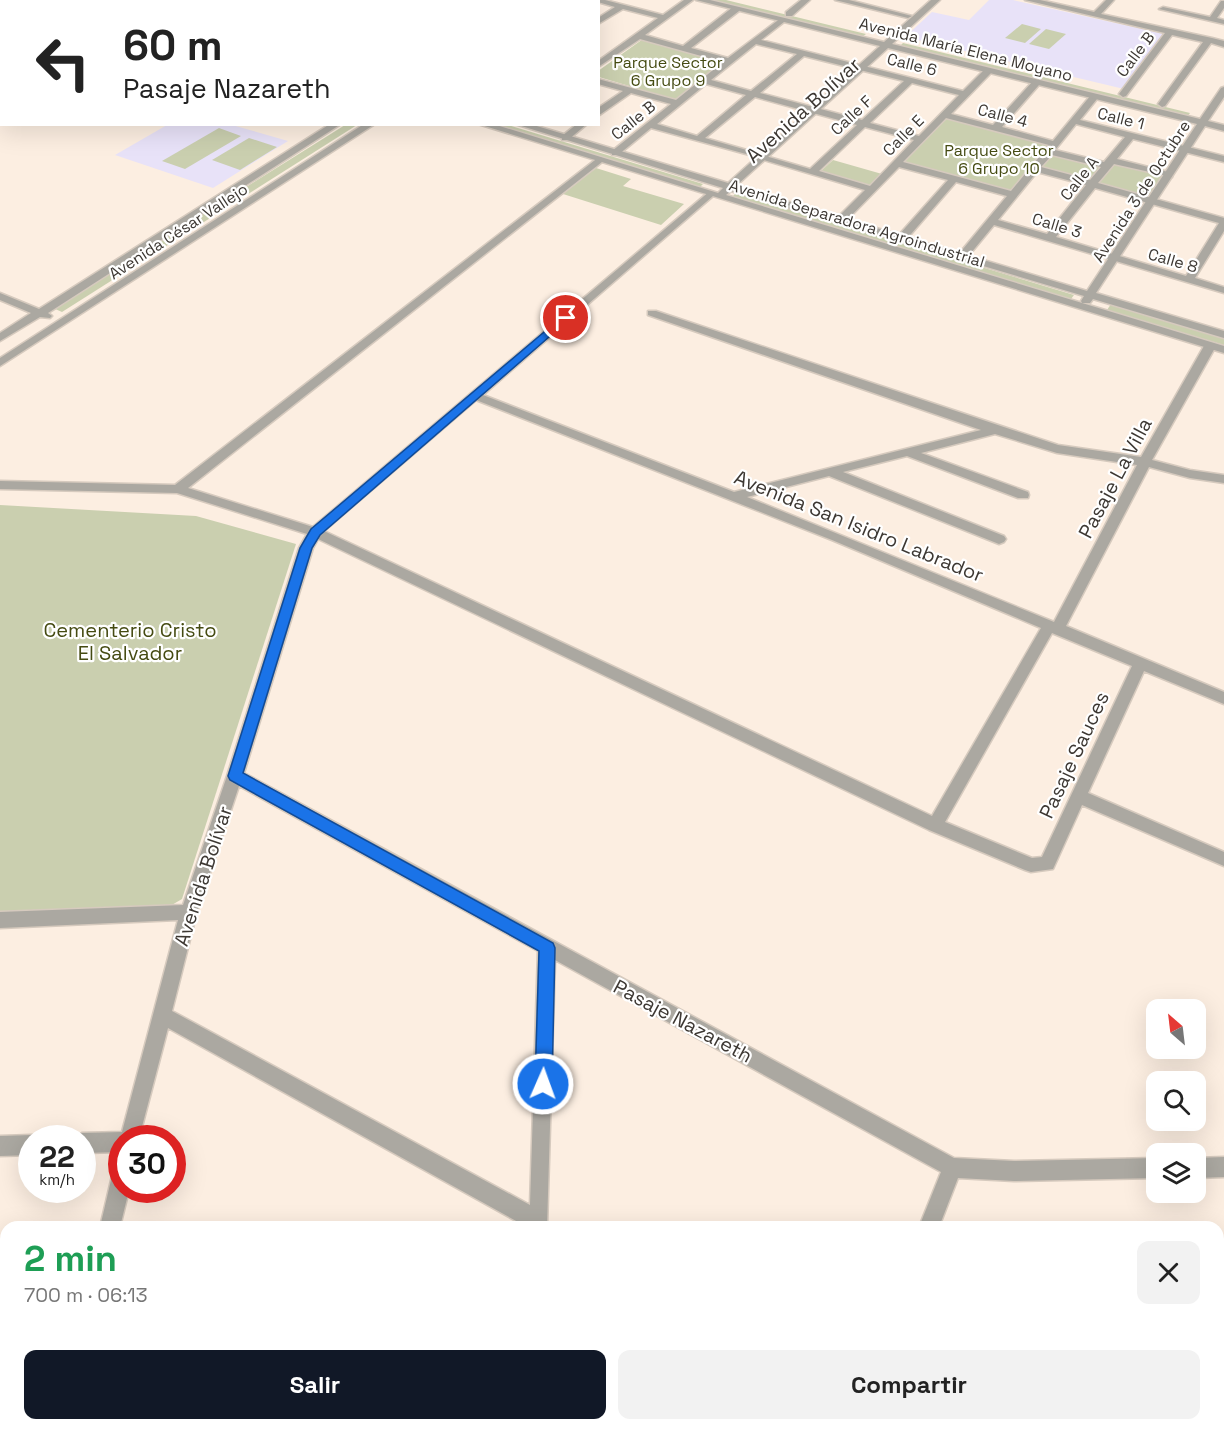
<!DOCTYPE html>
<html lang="es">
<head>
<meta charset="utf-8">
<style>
	body { margin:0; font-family:"Space Grotesk",sans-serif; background:#f2f2f2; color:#222; height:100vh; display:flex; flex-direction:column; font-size:22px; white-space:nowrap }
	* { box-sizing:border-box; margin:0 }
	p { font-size:20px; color:#767676 }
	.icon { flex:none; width:33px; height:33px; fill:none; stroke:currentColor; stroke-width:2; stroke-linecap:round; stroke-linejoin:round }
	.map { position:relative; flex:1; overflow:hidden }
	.sheet { position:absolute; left:0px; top:1221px; width:1224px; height:210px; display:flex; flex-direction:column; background:#fff; border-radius:18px 18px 0 0; box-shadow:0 6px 24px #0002 }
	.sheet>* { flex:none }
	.hud { position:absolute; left:0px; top:0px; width:600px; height:126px; box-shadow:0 6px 24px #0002; background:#fff; color:#222; overflow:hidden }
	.needle { width:39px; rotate:332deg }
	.controls { position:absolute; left:1146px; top:999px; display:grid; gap:12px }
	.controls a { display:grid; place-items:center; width:60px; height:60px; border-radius:12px; background:#fff; box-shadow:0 6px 24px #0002; font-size:30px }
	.speed { position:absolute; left:18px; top:1125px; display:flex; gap:12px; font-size:30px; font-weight:700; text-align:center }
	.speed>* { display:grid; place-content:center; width:78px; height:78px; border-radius:50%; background:#fff; box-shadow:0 6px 24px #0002; line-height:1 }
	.speed small { font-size:15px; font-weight:400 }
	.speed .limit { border:9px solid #d22; background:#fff; color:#111 }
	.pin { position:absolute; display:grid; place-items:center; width:51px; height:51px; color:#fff; margin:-26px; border:3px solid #fff; border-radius:50%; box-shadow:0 2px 6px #0007 }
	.me { position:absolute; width:66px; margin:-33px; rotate:2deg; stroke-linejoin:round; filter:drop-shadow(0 0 4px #0008) }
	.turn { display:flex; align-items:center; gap:21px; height:126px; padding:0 24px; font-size:27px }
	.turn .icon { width:78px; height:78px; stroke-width:2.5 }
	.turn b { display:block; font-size:42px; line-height:51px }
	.round { display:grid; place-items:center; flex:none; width:63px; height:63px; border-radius:12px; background:#f2f2f2 }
	.head { display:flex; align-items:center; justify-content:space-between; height:102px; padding:0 24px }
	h1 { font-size:36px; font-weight:700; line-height:45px; color:#1e9e55 }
	.button { display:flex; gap:12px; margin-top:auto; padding:12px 24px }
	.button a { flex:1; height:69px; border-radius:12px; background:#111827; color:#fff; font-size:24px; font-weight:700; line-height:69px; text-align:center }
	.button a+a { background:#f2f2f2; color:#222 }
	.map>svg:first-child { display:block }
	.education { fill:#e8e2f8 }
	.green { fill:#cacfaf }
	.sand { fill:#f0e7c1 }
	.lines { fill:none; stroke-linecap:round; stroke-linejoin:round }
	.minor-casing { stroke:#d6cabe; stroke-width:3 }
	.tertiary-casing { stroke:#d6cabe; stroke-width:3 }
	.minor { fill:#aba8a1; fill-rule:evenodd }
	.tertiary { fill:#aba8a1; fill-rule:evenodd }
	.route { fill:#1a73e8; stroke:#114b97; stroke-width:1.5 }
	.labels { text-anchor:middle; stroke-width:4.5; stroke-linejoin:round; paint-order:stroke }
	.far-street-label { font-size:16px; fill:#3d3833; stroke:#fff }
	.far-park-label { font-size:16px; fill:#454b12; stroke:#fff }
	.street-label { font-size:20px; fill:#3d3833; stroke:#fff }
	.park-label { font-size:20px; fill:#454b12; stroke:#fff }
</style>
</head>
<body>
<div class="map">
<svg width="1224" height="1431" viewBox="0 0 1224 1431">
	<rect width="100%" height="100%" fill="#fceee1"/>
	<g class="education">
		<path d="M 989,0 L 1013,0 L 1164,34 L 1124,89 L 905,37 L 932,12 L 969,20 Z"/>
		<path d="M 167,125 L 232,125 L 288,141 L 213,188 L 115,155 Z"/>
	</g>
	<g class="green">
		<path d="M 710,0 L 726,0 L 866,34 L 862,37 Z"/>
		<path d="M 1022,24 L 1041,29 L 1025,43 L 1005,38 Z"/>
		<path d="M 1046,29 L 1066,34 L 1049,49 L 1029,44 Z"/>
		<path d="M 643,39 L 725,61 L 676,100 L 599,77 L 598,71 Z"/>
		<path d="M 903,43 L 1190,113 L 1187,117 L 899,47 Z"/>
		<path d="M 944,118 L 1048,145 L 1011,191 L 902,161 Z"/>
		<path d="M 345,125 L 357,125 L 62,312 L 53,308 Z"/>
		<path d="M 491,125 L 508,125 L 703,184 L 699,188 Z"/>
		<path d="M 219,128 L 241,136 L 185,169 L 162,161 Z"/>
		<path d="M 249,138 L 277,147 L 240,170 L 212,160 Z"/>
		<path d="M 1050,154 L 1101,167 L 1091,180 L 1039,167 Z"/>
		<path d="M 833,160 L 882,174 L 870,185 L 821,171 Z"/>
		<path d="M 1114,162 L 1165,176 L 1150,197 L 1098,183 Z"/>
		<path d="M 596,168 L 631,179 L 623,186 L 684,204 L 661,225 L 563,194 Z"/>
		<path d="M 736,193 L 1074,295 L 1071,299 L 732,197 Z"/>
		<path d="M 1111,304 L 1224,339 L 1224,345 L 1107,310 Z"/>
		<path d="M 0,505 L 196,516 L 296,544 L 182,899 L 165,909 L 0,916 Z"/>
	</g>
	<path class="sand" d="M 1218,1409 L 1224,1409 L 1224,1431 L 921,1431 L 1003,1425 L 1218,1425 Z"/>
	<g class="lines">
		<defs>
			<g id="minor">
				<path d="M 156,0 L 165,0 L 154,2 Z"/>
				<path d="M 225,0 L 234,0 L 223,2 Z"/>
				<path d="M 301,0 L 312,0 L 314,2 L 302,2 Z"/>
				<path d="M 402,0 L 410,0 L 400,2 Z"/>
				<path d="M 494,0 L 506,0 L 508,2 L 495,2 Z"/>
				<path d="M 522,0 L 530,0 L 520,2 Z"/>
				<path d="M 554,0 L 562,0 L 552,2 Z"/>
				<path d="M 567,0 L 575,0 L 565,2 Z"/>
				<path d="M 591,0 L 605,0 L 663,15 L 684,0 L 693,0 L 645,35 L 683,46 L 733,7 L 739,7 L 739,11 L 691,48 L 728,58 L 781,18 L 785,20 L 784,22 L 761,40 L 963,91 L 985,69 L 991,69 L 991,73 L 951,114 L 993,125 L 1033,81 L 1039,81 L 1039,85 L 1002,127 L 1053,141 L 1091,95 L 1097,95 L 1097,99 L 1080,120 L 1224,156 L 1224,162 L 1133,139 L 1117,159 L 1172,173 L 1172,177 L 1114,164 L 1098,183 L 1224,218 L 1224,231 L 1195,278 L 1224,287 L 1224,293 L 994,225 L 966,259 L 958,259 L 958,255 L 1007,196 L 956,182 L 905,241 L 897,241 L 897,237 L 948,180 L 899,167 L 844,223 L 836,223 L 836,219 L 865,190 L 757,158 L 762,155 L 810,169 L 857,125 L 755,97 L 705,138 L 757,153 L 757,157 L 651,128 L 618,155 L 612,155 L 612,151 L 671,104 L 631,93 L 598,116 L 598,108 L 623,91 L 598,84 L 598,79 L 676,100 L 723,62 L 640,39 L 598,67 L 598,61 L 658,18 L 623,9 L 598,24 L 598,18 L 615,7 ZM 756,44 L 797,54 L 751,91 L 711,80 ZM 804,56 L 904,81 L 862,120 L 760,93 ZM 912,83 L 959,95 L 919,136 L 870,123 ZM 706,84 L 746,95 L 697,136 L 657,124 ZM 946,118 L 1049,145 L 1011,191 L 903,162 ZM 1076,124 L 1125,137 L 1104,162 L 1055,150 ZM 865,127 L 914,140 L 870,186 L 819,171 ZM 1052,155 L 1101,167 L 1090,180 L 1041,167 ZM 1037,172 L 1086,185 L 1047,234 L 998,220 ZM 1095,188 L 1219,223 L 1186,276 L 1056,237 Z"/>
				<path d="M 801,0 L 810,0 L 792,16 L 786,16 L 786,12 Z"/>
				<path d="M 835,0 L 849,0 L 912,16 L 908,18 Z"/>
				<path d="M 1025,0 L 1040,0 L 1094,12 L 1106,0 L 1114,0 L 1101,14 L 1212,38 L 1224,41 L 1224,47 L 1211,43 L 1165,106 L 1162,107 L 1158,104 L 1203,42 L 1172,35 L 1126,96 L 1123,97 L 1119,94 L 1165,33 Z"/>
				<path d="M 1221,1 L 1224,1 L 1224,8 L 1217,18 L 1224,20 L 1224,24 L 1159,9 L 1163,7 L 1210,17 Z"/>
				<path d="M 0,80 L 2,80 L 0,86 Z"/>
				<path d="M 330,124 L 341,124 L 48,313 L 52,316 L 50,318 L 40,317 L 0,341 L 0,333 L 31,313 L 0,300 L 0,293 L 39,309 Z"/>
				<path d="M 364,124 L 375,124 L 0,366 L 0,358 Z"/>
				<path d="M 577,124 L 587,124 L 568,140 L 562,140 L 562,136 Z"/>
				<path d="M 599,157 L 602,158 L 602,162 L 188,488 L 313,527 L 710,191 L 713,192 L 713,196 L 483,395 L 734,492 L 981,430 L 648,315 L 648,311 L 656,311 L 1058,445 L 1141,457 L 1204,346 L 1206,344 L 1214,344 L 1216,346 L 1152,460 L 1190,470 L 1224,475 L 1224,483 L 1190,478 L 1149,467 L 1066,626 L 1224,692 L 1224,704 L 1144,671 L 1088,793 L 1224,852 L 1224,866 L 1082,805 L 1053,869 L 1031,872 L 1025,870 L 929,830 L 318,539 L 313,548 L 244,773 L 954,1158 L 1014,1161 L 1156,1158 L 1156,1178 L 1014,1181 L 958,1178 L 939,1227 L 919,1227 L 941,1172 L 555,960 L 547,1227 L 527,1227 L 168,1028 L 139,1138 L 122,1138 L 122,1152 L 82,1153 L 82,1138 L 74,1138 L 82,1133 L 122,1132 L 178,920 L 0,928 L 0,912 L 183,905 L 227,776 L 299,548 L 307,534 L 177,493 L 0,489 L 0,481 L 175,485 ZM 476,400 L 832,540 L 1041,628 L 932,816 L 324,531 ZM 995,434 L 1057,453 L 1137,465 L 1054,622 L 747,497 L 829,476 L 999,544 L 1004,542 L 1006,539 L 1004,536 L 843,472 L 907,456 L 1018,498 L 1028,498 L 1029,495 L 1028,492 L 921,453 ZM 1052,633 L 1132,666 L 1042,857 L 1032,858 L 945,822 ZM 239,786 L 538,951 L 530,1205 L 172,1011 L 197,912 Z"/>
				<path d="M 32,1135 L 39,1138 L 32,1138 L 32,1155 L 0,1156 L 0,1136 Z"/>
				<path d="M 1224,1157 L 1224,1177 L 1196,1178 L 1196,1158 Z"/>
				<path d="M 122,1166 L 122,1190 L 129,1190 L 120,1227 L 100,1227 L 112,1176 L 115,1169 Z"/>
			</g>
			<g id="tertiary">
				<path d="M 68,0 L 78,0 L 80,2 L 69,2 Z"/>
				<path d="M 99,0 L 110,0 L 112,2 L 100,2 Z"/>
				<path d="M 696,0 L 710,0 L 884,42 L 931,0 L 940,0 L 892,44 L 1200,119 L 1221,88 L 1224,87 L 1224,97 L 1208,121 L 1224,125 L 1224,131 L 1205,126 L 1096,293 L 1224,331 L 1224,338 L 1093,299 L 1090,303 L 1082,303 L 1224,346 L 1224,353 L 478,124 L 493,124 L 718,193 L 723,188 L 515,124 L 530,124 L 728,183 L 880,46 ZM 888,48 L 1197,124 L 1087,291 L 736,186 ZM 731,191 L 1084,296 L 1081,301 L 1082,303 L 726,195 Z"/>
			</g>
		</defs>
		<use href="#minor" class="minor-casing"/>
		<use href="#tertiary" class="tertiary-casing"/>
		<use href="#minor" class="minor"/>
		<use href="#tertiary" class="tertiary"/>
	</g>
	<path class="route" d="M 563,316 L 571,318 L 320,535 L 312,548 L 243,773 L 553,943 L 555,948 L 552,1084 L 549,1090 L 543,1092 L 537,1090 L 535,1084 L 539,951 L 230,780 L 228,776 L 300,548 L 311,529 Z"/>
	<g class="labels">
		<g class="far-street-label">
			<text transform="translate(966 49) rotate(14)" y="6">Avenida María Elena Moyano</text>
			<text transform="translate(1135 54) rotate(-53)" y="6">Calle B</text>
			<text transform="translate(912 64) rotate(14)" y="6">Calle 6</text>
			<text transform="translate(851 115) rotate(-43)" y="6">Calle F</text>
			<text transform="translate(1003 115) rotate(15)" y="6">Calle 4</text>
			<text transform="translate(1121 118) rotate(14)" y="6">Calle 1</text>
			<text transform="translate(633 120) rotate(-39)" y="6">Calle B</text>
			<text transform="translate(903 135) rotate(-45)" y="6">Calle E</text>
			<text transform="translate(1079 178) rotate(-52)" y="6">Calle A</text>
			<text transform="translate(1141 191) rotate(-57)" y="6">Avenida 3 de Octubre</text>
			<text transform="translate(857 223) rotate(17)" y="6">Avenida Separadora Agroindustrial</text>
			<text transform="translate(1057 225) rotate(17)" y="6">Calle 3</text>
			<text transform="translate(178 231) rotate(-33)" y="6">Avenida César Vallejo</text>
			<text transform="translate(1173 260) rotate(16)" y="6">Calle 8</text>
		</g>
		<g class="far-park-label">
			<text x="668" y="68">Parque Sector<tspan x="668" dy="18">6 Grupo 9</tspan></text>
			<text x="999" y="156">Parque Sector<tspan x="999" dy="18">6 Grupo 10</tspan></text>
		</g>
		<g class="street-label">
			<text transform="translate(803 110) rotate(-42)" y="7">Avenida Bolívar</text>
			<text transform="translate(1115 478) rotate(-62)" y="7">Pasaje La Villa</text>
			<text transform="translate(859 526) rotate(22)" y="7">Avenida San Isidro Labrador</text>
			<text transform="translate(1074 755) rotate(-65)" y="7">Pasaje Sauces</text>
			<text transform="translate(203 876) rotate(-72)" y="7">Avenida Bolívar</text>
			<text transform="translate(683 1021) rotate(28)" y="7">Pasaje Nazareth</text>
		</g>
		<g class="park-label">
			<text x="130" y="637">Cementerio Cristo<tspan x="130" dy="23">El Salvador</tspan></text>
		</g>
	</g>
</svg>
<div class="controls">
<a><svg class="needle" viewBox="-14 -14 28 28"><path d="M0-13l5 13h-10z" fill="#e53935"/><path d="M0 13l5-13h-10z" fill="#767676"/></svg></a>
<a><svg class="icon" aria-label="search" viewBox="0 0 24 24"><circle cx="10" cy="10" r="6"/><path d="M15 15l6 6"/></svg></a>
<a><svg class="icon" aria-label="layers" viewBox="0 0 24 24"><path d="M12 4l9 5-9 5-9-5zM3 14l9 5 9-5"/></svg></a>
</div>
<div class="speed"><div>22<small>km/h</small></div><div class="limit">30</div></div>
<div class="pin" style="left:566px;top:318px;background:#d93025"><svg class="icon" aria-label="arrive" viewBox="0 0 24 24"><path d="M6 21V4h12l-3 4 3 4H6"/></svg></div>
<svg class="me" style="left:543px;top:1084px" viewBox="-20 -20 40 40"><circle r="17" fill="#1a73e8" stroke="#fff" stroke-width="3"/><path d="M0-11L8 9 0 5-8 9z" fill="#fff"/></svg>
<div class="hud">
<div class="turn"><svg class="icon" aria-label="left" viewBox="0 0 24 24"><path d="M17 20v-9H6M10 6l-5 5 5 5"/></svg><div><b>60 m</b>Pasaje Nazareth</div></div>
</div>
<section class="sheet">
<div class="head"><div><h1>2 min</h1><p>700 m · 06:13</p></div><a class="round"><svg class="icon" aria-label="close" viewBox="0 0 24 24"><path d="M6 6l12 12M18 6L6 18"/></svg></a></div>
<div class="button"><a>Salir</a><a>Compartir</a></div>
</section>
</div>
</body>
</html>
